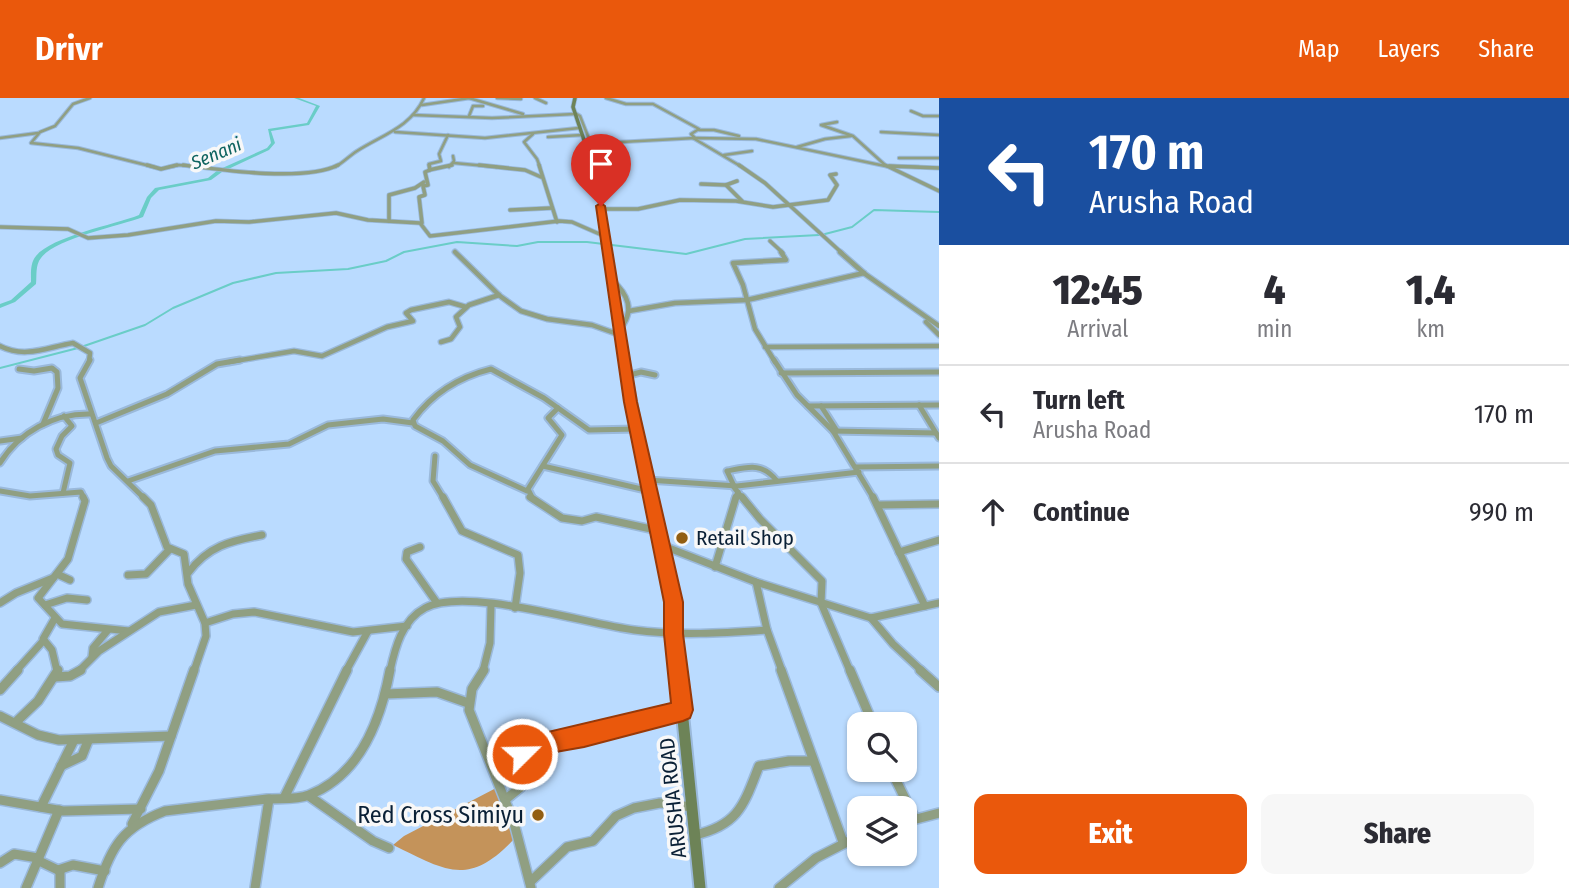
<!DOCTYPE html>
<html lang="en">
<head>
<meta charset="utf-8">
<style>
	body { margin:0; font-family:"Fira Sans Condensed",sans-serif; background:#f7f7f7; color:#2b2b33; height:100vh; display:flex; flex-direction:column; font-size:26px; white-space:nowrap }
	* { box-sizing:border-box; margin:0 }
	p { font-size:23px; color:#7c7c81 }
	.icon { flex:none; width:38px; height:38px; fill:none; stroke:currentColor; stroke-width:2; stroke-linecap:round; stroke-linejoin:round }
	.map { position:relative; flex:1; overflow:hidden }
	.details { display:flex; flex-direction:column; background:#fff; width:630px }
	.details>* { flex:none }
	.hud { background:#1a4fa0; color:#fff; overflow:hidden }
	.tools { position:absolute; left:847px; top:614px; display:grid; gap:14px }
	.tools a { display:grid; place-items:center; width:70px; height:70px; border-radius:14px; background:#fff; box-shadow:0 2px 5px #0004; font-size:35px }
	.pin { position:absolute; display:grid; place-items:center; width:60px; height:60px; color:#fff; margin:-72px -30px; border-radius:50% 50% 50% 0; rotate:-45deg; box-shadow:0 0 7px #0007 }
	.pin .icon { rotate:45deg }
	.me { position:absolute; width:77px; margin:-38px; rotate:67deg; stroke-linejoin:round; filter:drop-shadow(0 0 5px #0008) }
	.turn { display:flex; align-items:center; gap:24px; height:147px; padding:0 35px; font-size:32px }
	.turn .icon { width:91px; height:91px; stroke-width:2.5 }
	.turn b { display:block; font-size:49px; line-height:60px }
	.eta { display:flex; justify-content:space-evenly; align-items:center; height:119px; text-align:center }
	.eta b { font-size:42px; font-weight:800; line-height:49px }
	.primary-button { display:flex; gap:14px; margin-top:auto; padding:14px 35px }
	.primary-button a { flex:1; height:80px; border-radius:14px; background:#ea580c; color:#fff; font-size:28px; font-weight:800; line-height:80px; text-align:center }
	.primary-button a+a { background:#f7f7f7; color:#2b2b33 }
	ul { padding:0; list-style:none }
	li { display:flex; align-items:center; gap:21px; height:98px; padding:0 35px; border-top:2px solid #e1e1e2 }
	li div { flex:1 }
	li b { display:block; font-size:26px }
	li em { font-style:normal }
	header { display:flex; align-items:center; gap:42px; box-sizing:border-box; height:98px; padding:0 35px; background:#ea580c; color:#fff }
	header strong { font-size:33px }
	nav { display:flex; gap:38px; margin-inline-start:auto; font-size:24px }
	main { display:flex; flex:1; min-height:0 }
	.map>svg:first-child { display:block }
	.forest { fill:#c4935a }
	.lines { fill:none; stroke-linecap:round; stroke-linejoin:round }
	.stream { stroke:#6acdc7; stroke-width:2 }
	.river { fill:#6acdc7; fill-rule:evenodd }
	.minor-far5-casing { stroke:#9ab9db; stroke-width:4.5 }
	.minor-far4-casing { stroke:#9ab9db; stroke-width:5 }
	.minor-far3-casing { stroke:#9ab9db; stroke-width:7 }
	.minor-far2-casing { stroke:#9ab9db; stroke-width:9 }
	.minor-far1-casing { stroke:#9ab9db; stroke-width:10 }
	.minor-casing { stroke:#9ab9db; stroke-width:12 }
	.secondary-far5-casing { stroke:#9ab9db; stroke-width:5 }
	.secondary-far4-casing { stroke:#9ab9db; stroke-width:6 }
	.secondary-far3-casing { stroke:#9ab9db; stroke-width:8 }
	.secondary-far2-casing { stroke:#9ab9db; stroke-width:10 }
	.secondary-far1-casing { stroke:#9ab9db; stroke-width:12 }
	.secondary-casing { stroke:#9ab9db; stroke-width:15 }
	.minor-far5 { stroke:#909f82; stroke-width:2.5 }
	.minor-far4 { stroke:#909f82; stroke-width:3.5 }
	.minor-far3 { stroke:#909f82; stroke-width:4.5 }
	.minor-far2 { stroke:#909f82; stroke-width:5 }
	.minor-far1 { stroke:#909f82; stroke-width:7 }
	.minor { stroke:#909f82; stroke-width:9 }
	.secondary-far5 { stroke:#6d8357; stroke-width:3.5 }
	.secondary-far4 { stroke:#6d8357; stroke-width:4.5 }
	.secondary-far3 { stroke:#6d8357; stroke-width:5 }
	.secondary-far2 { stroke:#6d8357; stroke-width:7 }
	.secondary-far1 { stroke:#6d8357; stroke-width:9 }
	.secondary { stroke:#6d8357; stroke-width:11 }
	.route { fill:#ea580c; stroke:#983908; stroke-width:2 }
	.poi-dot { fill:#925e12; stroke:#f8f8f8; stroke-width:2.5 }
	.labels { text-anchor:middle; stroke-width:7; stroke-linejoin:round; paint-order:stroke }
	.far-water-label { font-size:19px; font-style:italic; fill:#0f6460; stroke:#f8f8f8 }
	.poi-label { font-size:21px; fill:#0a2036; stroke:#f8f8f8; text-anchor:start }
	.street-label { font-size:21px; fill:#0a2036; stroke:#f8f8f8 }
	.near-poi-label { font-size:24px; fill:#0a2036; stroke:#f8f8f8; text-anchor:end }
</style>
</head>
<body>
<header>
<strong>Drivr</strong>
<nav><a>Map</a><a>Layers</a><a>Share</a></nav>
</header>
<main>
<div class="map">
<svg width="939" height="790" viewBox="0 0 939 790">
	<rect width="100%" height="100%" fill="#badbff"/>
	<path class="forest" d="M 498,689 L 514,741 C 468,790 445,772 393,747 L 404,738 Z"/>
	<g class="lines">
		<g class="stream">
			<path d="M 825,136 L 852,129 L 874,112 L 939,114"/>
			<path d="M 84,248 L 145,227 L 173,210 L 233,185 L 276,175 L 348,171 L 386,163 L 404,154 L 457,144 L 517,148 L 538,144 L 587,144 L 686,156 L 745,141 L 819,137"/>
			<path d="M 0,270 L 78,250"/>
		</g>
		<path class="river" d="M 294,0 L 299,0 L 320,8 L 309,27 L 271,33 L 275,45 L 269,52 L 222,74 L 211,82 L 159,92 L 151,100 L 143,119 C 119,128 54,141 41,160 C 35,167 37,178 36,186 L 15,204 L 0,210 L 0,206 L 11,202 L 31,184 C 31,175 30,165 36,158 C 52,138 114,127 139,117 L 147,99 L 155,90 L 208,80 L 218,72 L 267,50 L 271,45 L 268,31 L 307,25 L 316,8 Z"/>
		<defs>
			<g id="minor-far5">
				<path d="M 90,0 L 73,6 L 55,28 L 40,34 L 31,45 L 78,50 L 154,69"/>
				<path d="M 469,0 L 523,16"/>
				<path d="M 497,0 L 521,1"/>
				<path d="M 535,0 L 546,5"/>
				<path d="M 606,0 L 626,6 L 653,6 L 699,31 L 691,36 L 695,40"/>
				<path d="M 422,7 L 470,0"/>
				<path d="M 911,13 L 923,18 L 939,18"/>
				<path d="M 575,15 L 580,18 L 591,46"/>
				<path d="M 413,17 L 492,20 L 575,16"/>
				<path d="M 469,18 L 473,8 L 483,8"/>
				<path d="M 837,24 L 821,27 L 853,38 L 884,66"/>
				<path d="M 699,32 L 714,32 L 739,38"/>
				<path d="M 395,34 L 485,40 L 579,30"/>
				<path d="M 881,34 L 939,37"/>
				<path d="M 533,36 L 524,44 L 537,61 L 540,69"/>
				<path d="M 548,39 L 582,37"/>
				<path d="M 0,40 L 38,35"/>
				<path d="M 693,40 L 742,69"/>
				<path d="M 584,46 L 695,40 L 756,41 L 890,69"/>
				<path d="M 797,49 L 825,41 L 851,38"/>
				<path d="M 724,57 L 752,53"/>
				<path d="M 899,60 L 939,60"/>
				<path d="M 454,65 L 497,69"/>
				<path d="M 889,68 L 919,69"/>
				<path d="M 169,69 L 179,67 L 198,69"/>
				<path d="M 335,69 C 343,65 349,58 357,53 C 382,37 411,29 424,0"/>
				<path d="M 430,69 L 429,66 L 441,63 L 439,56 L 448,37"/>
				<path d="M 449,69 L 454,63 L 453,58"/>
			</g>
			<g id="minor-far4">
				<path d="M 147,67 L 161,71 L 177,67"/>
				<path d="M 183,67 C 221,72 305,84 338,67"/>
				<path d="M 479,67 L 525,72 L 541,79"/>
				<path d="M 539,67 L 557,124"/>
				<path d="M 739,67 L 765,85 L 842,155"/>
				<path d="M 885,67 L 939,93"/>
				<path d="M 889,68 L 939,70"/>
				<path d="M 429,72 L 452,67"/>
				<path d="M 737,83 L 726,87 L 742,103"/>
				<path d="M 701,86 L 726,87"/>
				<path d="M 601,111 L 638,111 L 680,102 L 736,103 L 773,109 L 828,102 L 837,87 L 830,77 L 836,76"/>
				<path d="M 510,112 L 552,110"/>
				<path d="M 389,123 L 389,97 L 415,90 L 424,84"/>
				<path d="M 422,125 L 419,99 L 425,97 L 423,88 L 428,87 L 425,74 L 430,72 L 429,67"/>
				<path d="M 0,129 L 68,131 L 88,140 L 128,137 L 216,123 L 249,124 L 336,115 L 368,122 L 420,125 L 430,138 L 559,123 L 572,124 L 604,138"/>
				<path d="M 770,143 L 783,155"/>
			</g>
			<g id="minor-far3">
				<path d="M 455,154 L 500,198 L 521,213 L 547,221 L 592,227 L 620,237"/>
				<path d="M 840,154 L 865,176 L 939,228"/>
				<path d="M 611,181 C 628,196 636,213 619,232"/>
				<path d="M 747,202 L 864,175"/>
				<path d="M 629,213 L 675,205 L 747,202"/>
				<path d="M 926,224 L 939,237"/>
				<path d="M 441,244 L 451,241 L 460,229 L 456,219 L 469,207 L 499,197"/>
				<path d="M 0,248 C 25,261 48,249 73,245 L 90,255 L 89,264"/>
				<path d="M 765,249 L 939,248"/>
				<path d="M 229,264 L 294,253 L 322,258 L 387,229 L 413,223 L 406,215 L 411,212 L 449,204 L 466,209"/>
				<path d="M 775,264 L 755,231 L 743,187 L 733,165 L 786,162 L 781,154"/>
			</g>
			<g id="minor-far2">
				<path d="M 90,262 L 80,280 L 107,360 L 111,368 L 145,401"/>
				<path d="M 774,262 L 797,297 L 833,333 L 874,401"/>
				<path d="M 19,271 L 34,273 L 52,270 L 57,274 L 58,290 L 43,326"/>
				<path d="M 781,275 L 939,274"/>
				<path d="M 626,278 L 641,274 L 655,277"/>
				<path d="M 919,307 L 939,340"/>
				<path d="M 808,308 L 939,307"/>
				<path d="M 821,308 L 837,333"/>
				<path d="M 96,325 L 167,296 L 217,266 L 240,262"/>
				<path d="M 833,333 L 936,335"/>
				<path d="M 0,343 L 22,340"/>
				<path d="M 435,358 L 433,383 L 444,401"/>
				<path d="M 0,365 C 19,334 54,315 91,316"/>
				<path d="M 543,368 L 650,393"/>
				<path d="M 856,369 L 939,368"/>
				<path d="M 648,382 L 737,388 L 859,374"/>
				<path d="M 128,383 L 215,353 L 289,346 L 328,327 L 383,321 L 413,325"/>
				<path d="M 733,388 L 743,401"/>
				<path d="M 734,388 L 727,373 C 748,369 762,364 777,383"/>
				<path d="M 0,393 L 30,398 L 81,394 L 84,401"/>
				<path d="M 527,393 L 470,367 L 443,343 L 415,328 L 413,322 C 432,296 459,279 491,271 L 544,300 L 589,332 L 637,331"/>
				<path d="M 63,395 L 70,365 L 58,357 L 56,351 L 62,338 L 72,328 L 64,318"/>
				<path d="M 533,401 L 528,391 L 562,337 L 548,320 L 558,310"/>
				<path d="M 735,401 L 738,394"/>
			</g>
			<g id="minor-far1">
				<path d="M 83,399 L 85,403 L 68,461 L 38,500 L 62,526 L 129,533"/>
				<path d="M 143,399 L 151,407 L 167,449 L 184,456 L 188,486 L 205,525 L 206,538 L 194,573"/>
				<path d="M 443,399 L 462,433 L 518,457 L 520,475 L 515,510"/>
				<path d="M 530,399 L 562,420 L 582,423 L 596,419 L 660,433"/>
				<path d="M 742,399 L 760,421 L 822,483 L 821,505 L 850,573"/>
				<path d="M 873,399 L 925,508"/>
				<path d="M 878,407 L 939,406"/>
				<path d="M 661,447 L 756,484 L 871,520 L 939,505"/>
				<path d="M 420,449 L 407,454 L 406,461 L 437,505"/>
				<path d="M 899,454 L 939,442"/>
				<path d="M 715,469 L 736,399"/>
				<path d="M 188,475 C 208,448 230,443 262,437"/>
				<path d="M 57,476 L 70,482"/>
				<path d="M 128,477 L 146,476 L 170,451"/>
				<path d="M 756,484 L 767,532 L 782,573"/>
				<path d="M 0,505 L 16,495 L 53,480"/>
				<path d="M 45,507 L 67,500 L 87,502"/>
				<path d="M 55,520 L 43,541 L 52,552 L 57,573"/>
				<path d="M 871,520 L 893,546 L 922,573"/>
				<path d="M 205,525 L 233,516 L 254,514 L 353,534 L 407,528"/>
				<path d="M 92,559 L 93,550 L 108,532"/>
				<path d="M 16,573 L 44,542"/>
				<path d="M 79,573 L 99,553 L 159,514 L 196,507"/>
				<path d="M 346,573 L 368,533"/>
				<path d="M 390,573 C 395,550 402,522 425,510 C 466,488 586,526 634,532 C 678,538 723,535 767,532"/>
				<path d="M 483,573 L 490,545 L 491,507"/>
			</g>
			<g id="minor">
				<path d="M 484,572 L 472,591 L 469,612 L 514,725 L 531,790"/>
				<path d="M 781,572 L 843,744"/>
				<path d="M 850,572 L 873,626"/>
				<path d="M 920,572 L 939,589"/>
				<path d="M 55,579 L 70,578 L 81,572"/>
				<path d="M 0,592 L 18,572"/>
				<path d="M 385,596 L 437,594 L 468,605"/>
				<path d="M 0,618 L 38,637 L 59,642 L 171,638"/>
				<path d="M 16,624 L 38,603 L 58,572"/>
				<path d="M 61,668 L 82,658 L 88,643"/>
				<path d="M 891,672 L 915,721"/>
				<path d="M 309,698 L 373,743 L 389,750"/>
				<path d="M 284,700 L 347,572"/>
				<path d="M 0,702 L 63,713 L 141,711"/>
				<path d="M 505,702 L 527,684 L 522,656 L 525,649 L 584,638 L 683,612"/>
				<path d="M 41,709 L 73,644"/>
				<path d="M 905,724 L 939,715"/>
				<path d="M 132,726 L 159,673 L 194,572"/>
				<path d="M 695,737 C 739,727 744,706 759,668 L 789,663 L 813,663"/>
				<path d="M 37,762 L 60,773 L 60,790"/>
				<path d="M 0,765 L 14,756 L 38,760"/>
				<path d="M 58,772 L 73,767 L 105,773"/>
				<path d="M 530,784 L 567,749 L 593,743 L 616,718 L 634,710 L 660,705 L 692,709"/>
				<path d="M 26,790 L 59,712"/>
				<path d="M 98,790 C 111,748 123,729 165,713 C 199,709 233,705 267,701 C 281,700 296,702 309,697 C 361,677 381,621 390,572"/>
				<path d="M 255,790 L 269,701"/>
				<path d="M 779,790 L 816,760 L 859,738"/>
			</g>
			<path id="secondary-far5" d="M 575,0 L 573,9 L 593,69"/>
			<path id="secondary-far4" d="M 592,67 L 597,83 L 608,155"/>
			<path id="secondary-far3" d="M 608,154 L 625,264"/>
			<path id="secondary-far2" d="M 625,262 L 652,401"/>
			<path id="secondary-far1" d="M 651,399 L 674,504 L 678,573"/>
			<path id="secondary" d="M 678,572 L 700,790"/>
		</defs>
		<use href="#minor-far5" class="minor-far5-casing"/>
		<use href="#minor-far4" class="minor-far4-casing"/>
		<use href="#minor-far3" class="minor-far3-casing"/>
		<use href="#minor-far2" class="minor-far2-casing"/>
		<use href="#minor-far1" class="minor-far1-casing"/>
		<use href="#minor" class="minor-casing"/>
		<use href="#secondary-far5" class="secondary-far5-casing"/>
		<use href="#secondary-far4" class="secondary-far4-casing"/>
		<use href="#secondary-far3" class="secondary-far3-casing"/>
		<use href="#secondary-far2" class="secondary-far2-casing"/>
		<use href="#secondary-far1" class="secondary-far1-casing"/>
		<use href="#secondary" class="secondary-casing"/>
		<use href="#minor-far5" class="minor-far5"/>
		<use href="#minor-far4" class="minor-far4"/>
		<use href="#minor-far3" class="minor-far3"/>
		<use href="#minor-far2" class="minor-far2"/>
		<use href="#minor-far1" class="minor-far1"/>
		<use href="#minor" class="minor"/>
		<use href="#secondary-far5" class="secondary-far5"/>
		<use href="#secondary-far4" class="secondary-far4"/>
		<use href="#secondary-far3" class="secondary-far3"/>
		<use href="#secondary-far2" class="secondary-far2"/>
		<use href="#secondary-far1" class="secondary-far1"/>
		<use href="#secondary" class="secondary"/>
	</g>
	<path class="route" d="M 601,105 L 605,108 L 637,304 L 683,504 L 683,536 L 693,612 L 690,620 L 683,623 L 584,649 L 533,658 L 530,664 L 522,667 L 514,664 L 511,656 L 518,641 L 671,605 L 664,536 L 664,504 L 624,304 L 596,108 Z"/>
	<g class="poi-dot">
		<circle cx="682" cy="440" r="7"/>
		<circle cx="538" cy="717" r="7"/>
	</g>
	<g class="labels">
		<g class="far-water-label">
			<text transform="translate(216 55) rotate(-23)" y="7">Senani</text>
		</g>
		<g class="poi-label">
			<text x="696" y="447">Retail Shop</text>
		</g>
		<g class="street-label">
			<text transform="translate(673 700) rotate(-96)" y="7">ARUSHA ROAD</text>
		</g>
		<g class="near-poi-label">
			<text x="524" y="725">Red Cross Simiyu</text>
		</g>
	</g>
</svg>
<div class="tools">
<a><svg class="icon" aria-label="search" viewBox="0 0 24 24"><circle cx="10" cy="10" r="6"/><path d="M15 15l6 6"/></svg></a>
<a><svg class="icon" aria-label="layers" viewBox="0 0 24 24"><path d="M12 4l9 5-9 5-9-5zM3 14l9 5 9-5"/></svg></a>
</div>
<div class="pin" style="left:601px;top:108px;background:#d93025"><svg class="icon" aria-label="arrive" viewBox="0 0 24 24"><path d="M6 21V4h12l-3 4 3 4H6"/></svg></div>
<svg class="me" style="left:522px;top:656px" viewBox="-20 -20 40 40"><circle r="17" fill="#ea580c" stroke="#fff" stroke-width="3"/><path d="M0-11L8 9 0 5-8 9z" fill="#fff"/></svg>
</div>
<section class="details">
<div class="hud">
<div class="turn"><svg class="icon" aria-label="left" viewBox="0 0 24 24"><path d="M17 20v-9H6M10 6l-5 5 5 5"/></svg><div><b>170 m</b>Arusha Road</div></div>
</div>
<div class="eta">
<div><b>12:45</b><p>Arrival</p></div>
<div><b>4</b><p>min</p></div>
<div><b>1.4</b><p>km</p></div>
</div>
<ul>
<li><svg class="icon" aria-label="left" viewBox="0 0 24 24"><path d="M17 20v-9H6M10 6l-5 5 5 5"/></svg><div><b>Turn left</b><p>Arusha Road</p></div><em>170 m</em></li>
<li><svg class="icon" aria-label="ahead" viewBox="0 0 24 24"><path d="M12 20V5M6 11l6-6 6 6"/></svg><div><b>Continue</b></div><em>990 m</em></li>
</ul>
<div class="primary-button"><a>Exit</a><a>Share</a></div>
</section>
</main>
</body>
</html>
